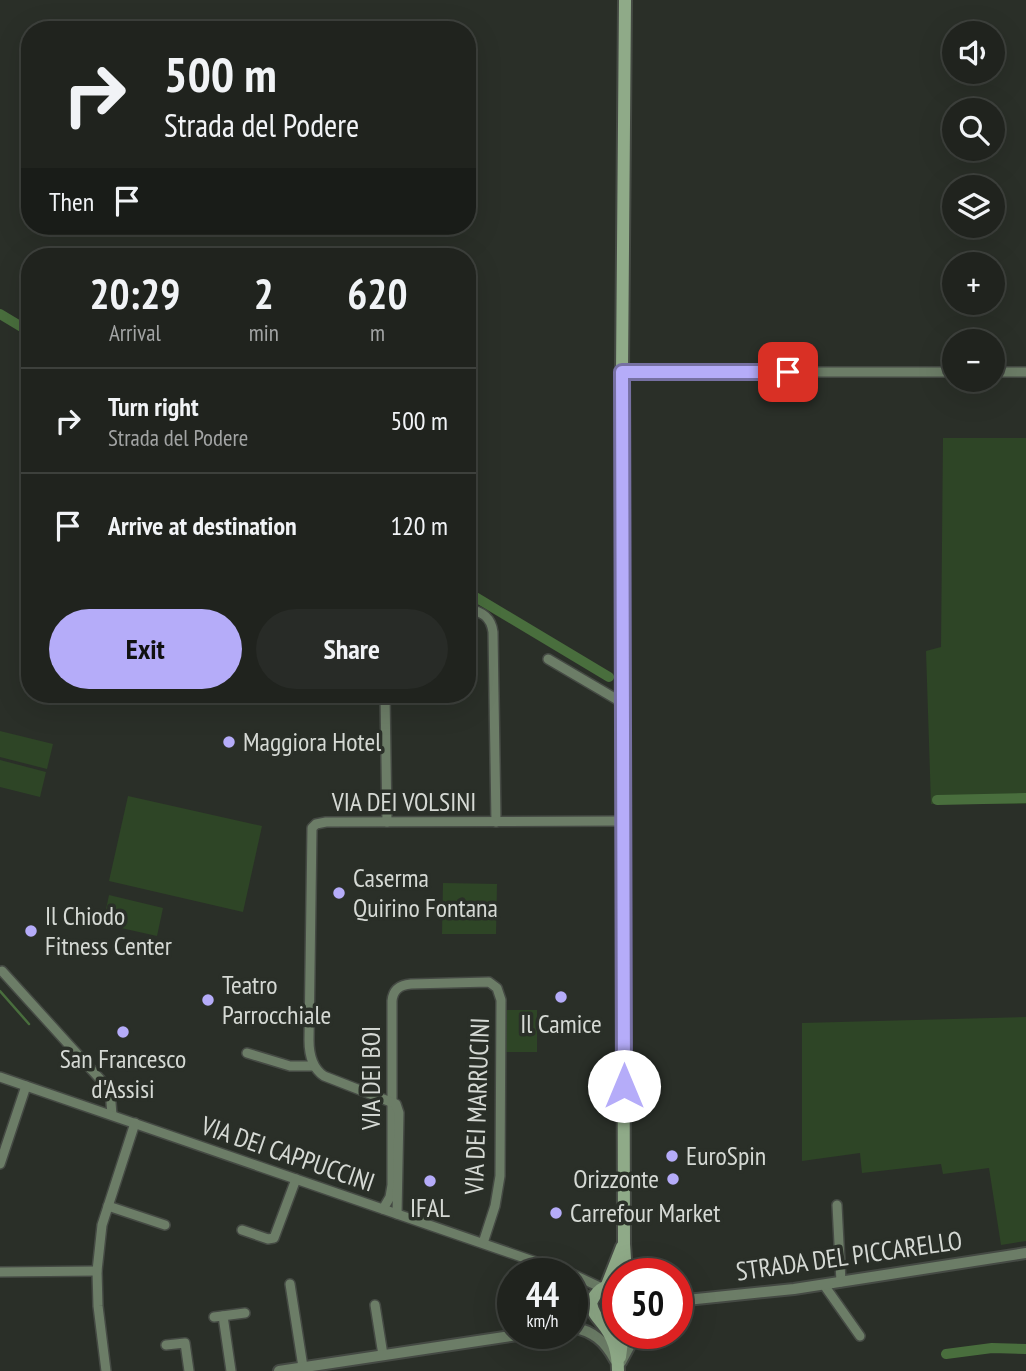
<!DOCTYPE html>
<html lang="en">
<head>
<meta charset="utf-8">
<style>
	body { margin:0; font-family:"PT Sans Narrow",sans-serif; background:#282b27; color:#f1f3f6; height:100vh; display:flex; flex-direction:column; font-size:26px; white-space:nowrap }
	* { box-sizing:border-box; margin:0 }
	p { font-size:23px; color:#a2a4a4 }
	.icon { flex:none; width:38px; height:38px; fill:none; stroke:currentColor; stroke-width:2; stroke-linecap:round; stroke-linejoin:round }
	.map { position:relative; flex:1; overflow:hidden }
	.details { position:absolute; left:21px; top:248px; width:455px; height:455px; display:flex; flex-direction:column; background:#20231e; border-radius:28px; box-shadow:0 7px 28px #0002,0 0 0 2px #3d403c }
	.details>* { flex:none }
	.hud { position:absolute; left:21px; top:21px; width:455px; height:214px; border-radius:28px; box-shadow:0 7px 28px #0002,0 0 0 2px #3d403c; background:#20231e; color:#f1f3f6; overflow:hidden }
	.fabs { position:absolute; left:942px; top:21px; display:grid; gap:14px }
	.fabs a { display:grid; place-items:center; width:63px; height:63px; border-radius:50%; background:#20231e; box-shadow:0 7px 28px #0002,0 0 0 2px #3d403c; font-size:35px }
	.speed { position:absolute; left:497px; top:1258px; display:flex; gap:14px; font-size:35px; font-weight:700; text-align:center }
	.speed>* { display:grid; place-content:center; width:91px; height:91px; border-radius:50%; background:#20231e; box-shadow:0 7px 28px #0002,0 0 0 2px #3d403c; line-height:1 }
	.speed small { font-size:18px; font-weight:400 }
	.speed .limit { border:10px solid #d22; background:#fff; color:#111 }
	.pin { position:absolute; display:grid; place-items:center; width:60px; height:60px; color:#fff; margin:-30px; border-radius:14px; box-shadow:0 4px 10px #0006 }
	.me { position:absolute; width:77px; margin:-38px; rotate:0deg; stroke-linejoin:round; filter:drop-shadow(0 0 5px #0008) }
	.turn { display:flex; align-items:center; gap:24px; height:147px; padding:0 28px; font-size:32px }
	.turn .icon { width:91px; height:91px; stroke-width:2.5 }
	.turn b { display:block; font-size:49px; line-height:60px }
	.then { display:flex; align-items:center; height:66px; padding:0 28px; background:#0003; gap:14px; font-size:26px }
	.eta { display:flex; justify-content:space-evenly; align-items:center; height:119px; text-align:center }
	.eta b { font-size:42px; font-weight:800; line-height:49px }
	.primary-button { display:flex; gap:14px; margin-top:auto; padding:14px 28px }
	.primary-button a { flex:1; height:80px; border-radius:42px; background:#b5acf9; color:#111; font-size:28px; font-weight:800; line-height:80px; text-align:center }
	.primary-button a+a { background:#282b27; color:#f1f3f6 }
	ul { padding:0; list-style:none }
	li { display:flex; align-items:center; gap:21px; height:105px; padding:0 28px; border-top:2px solid #3d403c }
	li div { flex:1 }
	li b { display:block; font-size:26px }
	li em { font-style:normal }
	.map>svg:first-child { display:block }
	.green { fill:#2e4526 }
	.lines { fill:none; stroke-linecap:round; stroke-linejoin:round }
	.stream { stroke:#496e3d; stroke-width:2.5 }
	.canal { stroke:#496e3d; stroke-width:10 }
	.minor-casing { stroke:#454a44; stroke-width:12 }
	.tertiary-casing { stroke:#454a44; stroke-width:14 }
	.secondary-casing { stroke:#454a44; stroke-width:16 }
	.minor { stroke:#6c7d67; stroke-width:9 }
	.tertiary { stroke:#6c7d67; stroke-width:10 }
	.secondary { stroke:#8faa88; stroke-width:12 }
	.route-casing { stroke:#7670a2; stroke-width:18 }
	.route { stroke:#b5acf9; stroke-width:12 }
	.poi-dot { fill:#b5acf9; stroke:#2a2f28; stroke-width:2.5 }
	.labels { text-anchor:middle; stroke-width:7; stroke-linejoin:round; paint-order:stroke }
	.poi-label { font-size:26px; fill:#d5d9d4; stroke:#2a2f28; text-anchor:start }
	.street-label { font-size:26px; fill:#d5d9d4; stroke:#2a2f28 }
</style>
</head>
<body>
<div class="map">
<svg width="1026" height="1371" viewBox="0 0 1026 1371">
	<rect width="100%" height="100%" fill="#2a2f28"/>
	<g class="green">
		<path d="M 943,438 L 1026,438 L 1026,804 L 931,804 L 926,651 L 941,647 Z"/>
		<path d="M 0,731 L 53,744 L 47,769 L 0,757 Z"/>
		<path d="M 0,760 L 46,772 L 40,797 L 0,787 Z"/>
		<path d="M 128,796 L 262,826 L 243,912 L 109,881 Z"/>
		<path d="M 443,883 L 497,884 L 496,934 L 442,934 Z"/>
		<path d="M 109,895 L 163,908 L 157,936 L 103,924 Z"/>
		<path d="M 506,1010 L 537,1010 L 537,1052 L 505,1052 Z"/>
		<path d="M 1026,1017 L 1026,1241 L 1001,1245 L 989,1168 L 943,1174 L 941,1164 L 862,1173 L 860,1153 L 802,1161 L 802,1023 Z"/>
	</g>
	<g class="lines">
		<path class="stream" d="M 0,991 L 29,1024"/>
		<g class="canal">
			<path d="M 0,314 L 30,332"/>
			<path d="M 467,592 L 609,677"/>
			<path d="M 937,800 L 1026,798"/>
			<path d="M 946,1354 L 992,1348 L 1026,1349"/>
		</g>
		<defs>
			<g id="minor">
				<path d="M 622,372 L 954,372"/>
				<path d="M 992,372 L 1026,372"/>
				<path d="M 467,609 C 482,611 491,617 493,632 L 496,822"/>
				<path d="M 548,659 L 623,703"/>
				<path d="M 385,695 L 387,822"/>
				<path d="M 2,971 L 110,1090 L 112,1115"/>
				<path d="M 247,1053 L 290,1066 L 314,1066"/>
				<path d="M 0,1077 L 571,1274"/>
				<path d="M 0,1164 L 26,1086"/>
				<path d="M 837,1205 L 841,1282"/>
				<path d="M 108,1206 L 165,1225"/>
				<path d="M 383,1209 L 390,1197 L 392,1185 L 392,1001 C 393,990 399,985 411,984 L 489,982 L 497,988 L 501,1000 L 500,1176 L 495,1206 L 483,1243"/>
				<path d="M 397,1214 L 399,1113 L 396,1104 L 324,1076 C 312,1068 309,1054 309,1040 L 312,828 L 316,824 L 326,822 L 623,821"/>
				<path d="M 242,1230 L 268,1239 L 274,1238 L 296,1179"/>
				<path d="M 0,1272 L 97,1271"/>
				<path d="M 572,1274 L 602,1288"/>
				<path d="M 572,1279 L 591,1303"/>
				<path d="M 290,1284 L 303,1367"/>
				<path d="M 824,1285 L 860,1336"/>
				<path d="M 375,1305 L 383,1355"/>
				<path d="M 223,1316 L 231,1371"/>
				<path d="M 214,1317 L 245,1313"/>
				<path d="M 166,1345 L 185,1343 L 189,1371"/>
				<path d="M 106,1371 L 98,1306 L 97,1271 L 102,1225 L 135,1123"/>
			</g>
			<g id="tertiary">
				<path d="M 677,1301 L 794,1289 L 1026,1253"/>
				<path d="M 572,1317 L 591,1303"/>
				<path d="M 572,1327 C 593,1331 605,1341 615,1360"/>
				<path d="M 621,1362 L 636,1334"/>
				<path d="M 279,1371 L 524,1334"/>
			</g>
			<g id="secondary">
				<path d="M 625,0 L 622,372 L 624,1244 L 626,1274"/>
				<path d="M 607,1285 L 622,1247"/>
				<path d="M 618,1286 C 604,1284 596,1291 591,1303 C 593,1313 596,1316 602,1323 C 614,1337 618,1353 618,1371"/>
				<path d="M 620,1357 L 623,1334"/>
			</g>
		</defs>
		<use href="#minor" class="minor-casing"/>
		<use href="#tertiary" class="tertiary-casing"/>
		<use href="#secondary" class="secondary-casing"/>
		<use href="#minor" class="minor"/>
		<use href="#tertiary" class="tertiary"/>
		<use href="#secondary" class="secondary"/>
	</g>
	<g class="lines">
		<defs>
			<path id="route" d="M 624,1086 L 622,372 L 788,372"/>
		</defs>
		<use href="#route" class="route-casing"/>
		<use href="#route" class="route"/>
	</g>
	<g class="poi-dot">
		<circle cx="229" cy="742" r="7"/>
		<circle cx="339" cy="893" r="7"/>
		<circle cx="31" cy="931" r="7"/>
		<circle cx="561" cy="997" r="7"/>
		<circle cx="208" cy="1000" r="7"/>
		<circle cx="123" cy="1032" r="7"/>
		<circle cx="672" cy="1156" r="7"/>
		<circle cx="673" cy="1179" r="7"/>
		<circle cx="430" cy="1181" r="7"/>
		<circle cx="556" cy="1213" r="7"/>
	</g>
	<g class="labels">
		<g class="poi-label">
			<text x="243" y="751">Maggiora Hotel</text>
			<text x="353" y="887">Caserma<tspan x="353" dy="30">Quirino Fontana</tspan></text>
			<text x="45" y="925">Il Chiodo<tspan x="45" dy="30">Fitness Center</tspan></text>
			<text x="222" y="994">Teatro<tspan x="222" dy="30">Parrocchiale</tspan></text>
			<text x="561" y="1033" text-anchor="middle">Il Camice</text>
			<text x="123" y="1068" text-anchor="middle">San Francesco<tspan x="123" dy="30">d'Assisi</tspan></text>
			<text x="686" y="1165">EuroSpin</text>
			<text x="659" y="1188" text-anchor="end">Orizzonte</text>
			<text x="430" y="1217" text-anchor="middle">IFAL</text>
			<text x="570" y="1222">Carrefour Market</text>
		</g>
		<g class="street-label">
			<text x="404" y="811">VIA DEI VOLSINI</text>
			<text transform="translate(371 1078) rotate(-90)" y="9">VIA DEI BOI</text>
			<text transform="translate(477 1106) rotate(-88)" y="9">VIA DEI MARRUCINI</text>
			<text transform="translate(288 1154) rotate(19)" y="9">VIA DEI CAPPUCCINI</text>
			<text transform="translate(849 1256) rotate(-8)" y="9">STRADA DEL PICCARELLO</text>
		</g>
	</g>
</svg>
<div class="fabs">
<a><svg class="icon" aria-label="sound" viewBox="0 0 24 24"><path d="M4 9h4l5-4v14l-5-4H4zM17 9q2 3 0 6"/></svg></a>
<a><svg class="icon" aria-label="search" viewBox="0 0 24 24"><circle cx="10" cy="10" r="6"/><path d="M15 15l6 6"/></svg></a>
<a><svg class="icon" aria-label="layers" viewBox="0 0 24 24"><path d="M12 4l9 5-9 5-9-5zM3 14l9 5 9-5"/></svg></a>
<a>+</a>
<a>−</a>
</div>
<div class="speed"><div>44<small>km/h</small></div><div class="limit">50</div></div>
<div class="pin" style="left:788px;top:372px;background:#d93025"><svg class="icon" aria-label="arrive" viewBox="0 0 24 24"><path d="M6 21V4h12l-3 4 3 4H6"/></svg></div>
<svg class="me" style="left:624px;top:1086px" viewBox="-20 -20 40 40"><circle r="19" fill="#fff"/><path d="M0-13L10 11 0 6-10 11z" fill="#b5acf9"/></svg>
<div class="hud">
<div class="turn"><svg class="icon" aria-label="right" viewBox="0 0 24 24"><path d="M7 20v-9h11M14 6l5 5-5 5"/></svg><div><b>500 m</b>Strada del Podere</div></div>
<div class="then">Then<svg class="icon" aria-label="arrive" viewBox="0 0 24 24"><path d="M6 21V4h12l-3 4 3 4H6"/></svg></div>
</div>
<section class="details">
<div class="eta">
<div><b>20:29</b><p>Arrival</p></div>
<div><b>2</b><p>min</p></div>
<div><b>620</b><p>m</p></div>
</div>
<ul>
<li><svg class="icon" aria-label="right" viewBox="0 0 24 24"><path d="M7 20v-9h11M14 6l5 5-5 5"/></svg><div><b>Turn right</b><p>Strada del Podere</p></div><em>500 m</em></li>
<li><svg class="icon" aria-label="arrive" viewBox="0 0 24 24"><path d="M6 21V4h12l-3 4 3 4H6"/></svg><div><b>Arrive at destination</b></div><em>120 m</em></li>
</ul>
<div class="primary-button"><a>Exit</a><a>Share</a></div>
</section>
</div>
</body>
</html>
